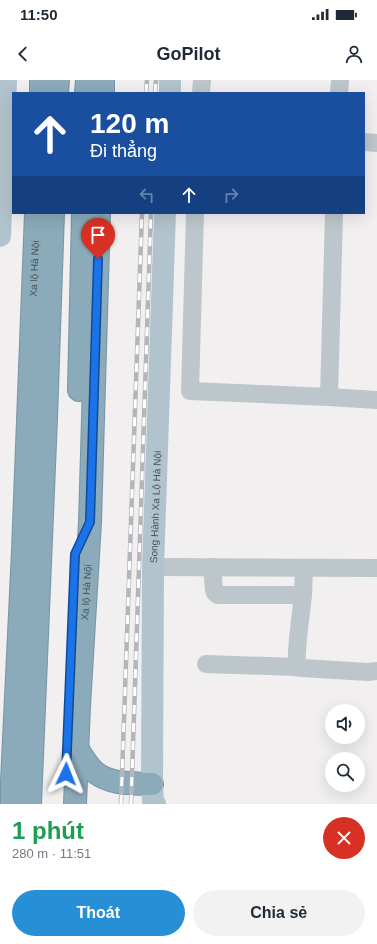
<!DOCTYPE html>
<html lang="vi">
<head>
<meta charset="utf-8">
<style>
	body { margin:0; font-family:Helvetica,sans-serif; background:#f2f2f3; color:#1f2937; height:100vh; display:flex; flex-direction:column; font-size:15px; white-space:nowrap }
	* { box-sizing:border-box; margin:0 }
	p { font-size:13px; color:#747a83 }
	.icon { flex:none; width:22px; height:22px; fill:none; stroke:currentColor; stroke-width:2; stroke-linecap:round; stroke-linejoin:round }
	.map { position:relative; height:724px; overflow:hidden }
	.details { display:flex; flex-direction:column; background:#fff; flex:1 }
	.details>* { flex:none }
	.banner { position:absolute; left:12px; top:12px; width:353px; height:122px; border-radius:0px; box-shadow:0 4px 16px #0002; background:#1a4fa0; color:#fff; overflow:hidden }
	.tools { position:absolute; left:325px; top:624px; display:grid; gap:8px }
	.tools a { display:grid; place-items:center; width:40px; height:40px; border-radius:50%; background:#fff; box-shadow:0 4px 16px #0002; font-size:20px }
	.pin { position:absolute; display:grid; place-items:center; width:34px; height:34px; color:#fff; margin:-41px -17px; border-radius:50% 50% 50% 0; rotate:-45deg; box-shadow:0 0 4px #0007 }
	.pin .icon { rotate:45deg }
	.me { position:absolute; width:44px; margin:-22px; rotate:2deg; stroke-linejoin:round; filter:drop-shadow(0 0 3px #0008) }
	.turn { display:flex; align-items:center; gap:14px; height:84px; padding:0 12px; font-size:18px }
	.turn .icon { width:52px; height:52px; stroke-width:2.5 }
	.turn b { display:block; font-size:28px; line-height:34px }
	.lanes { display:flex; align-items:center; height:38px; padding:0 12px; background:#0003; justify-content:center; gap:20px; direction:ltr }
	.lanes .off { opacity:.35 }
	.round { display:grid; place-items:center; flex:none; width:42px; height:42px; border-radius:21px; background:#f2f2f3 }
	.head { display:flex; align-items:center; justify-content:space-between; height:68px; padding:0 12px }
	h1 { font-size:24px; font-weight:800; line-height:30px; color:#1e9e55 }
	.primary-button { display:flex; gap:8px; margin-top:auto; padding:8px 12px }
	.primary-button a { flex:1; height:46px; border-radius:24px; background:#268fd5; color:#fff; font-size:16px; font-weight:800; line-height:46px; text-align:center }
	.primary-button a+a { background:#f2f2f3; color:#1f2937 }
	.status { display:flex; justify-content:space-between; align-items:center; height:28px; padding:0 20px; background:#fff; direction:ltr }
	.status svg { height:11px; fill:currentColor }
	header { display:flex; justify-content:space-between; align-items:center; height:52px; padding:0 12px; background:#fff; font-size:18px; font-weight:800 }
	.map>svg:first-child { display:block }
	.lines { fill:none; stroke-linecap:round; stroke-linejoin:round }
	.highway-casing { stroke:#7695a6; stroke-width:24 }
	.minor { stroke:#bcc6cb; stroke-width:18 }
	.major { stroke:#b1c3cc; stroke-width:22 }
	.highway { stroke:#8baaba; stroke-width:22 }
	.rail-casing { stroke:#b2b6b9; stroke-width:4.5 }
	.rail { stroke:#fff; stroke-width:3; stroke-dasharray:9; stroke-linecap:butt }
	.route-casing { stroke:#114b97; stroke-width:10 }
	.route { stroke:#1a73e8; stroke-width:7 }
	.labels { text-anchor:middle; stroke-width:3; stroke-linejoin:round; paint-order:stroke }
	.street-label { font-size:10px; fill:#49555b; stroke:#fff }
</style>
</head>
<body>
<div class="status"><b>11:50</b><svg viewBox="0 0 49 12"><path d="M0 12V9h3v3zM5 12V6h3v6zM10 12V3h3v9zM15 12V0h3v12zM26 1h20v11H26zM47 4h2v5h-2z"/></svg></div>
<header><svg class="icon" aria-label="back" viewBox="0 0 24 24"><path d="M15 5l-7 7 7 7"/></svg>GoPilot<svg class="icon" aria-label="person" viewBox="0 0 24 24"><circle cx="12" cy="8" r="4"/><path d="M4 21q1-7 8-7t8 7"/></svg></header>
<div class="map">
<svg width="377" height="724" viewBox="0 0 377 724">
	<rect width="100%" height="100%" fill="#f2eff0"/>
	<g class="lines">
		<defs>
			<g id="highway">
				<path d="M 41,13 L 41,0"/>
				<path d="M 57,13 L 58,0"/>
				<path d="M 86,13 L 87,0"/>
				<path d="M 103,13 L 103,0"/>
				<path d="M 79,310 L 83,133"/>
				<path d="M 77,668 C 82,676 88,687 96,693 C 112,705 133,703 152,704"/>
				<path id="s2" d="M 12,724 L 12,701 L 23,471 L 36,133"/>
				<path d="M 30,724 L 46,338 L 53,133"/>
				<path id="s3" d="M 75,724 L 79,626 L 90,442 L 99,133"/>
			</g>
		</defs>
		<use href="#highway" class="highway-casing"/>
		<g class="minor">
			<path d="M 201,13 L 202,0"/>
			<path d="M 339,13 L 340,0"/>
			<path d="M 364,62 L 377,63"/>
			<path d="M 195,133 L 190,311 L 329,317 L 377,320"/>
			<path d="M 329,317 L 334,133"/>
			<path d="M 153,487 L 377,488"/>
			<path d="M 212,487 L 214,510 L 215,513 L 218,515 L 303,515 L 304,488"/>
			<path d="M 303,515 L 298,558 L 296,587 L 302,588 L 368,592 L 377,591"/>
			<path d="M 206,584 L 296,587"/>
		</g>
		<g class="major">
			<path d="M 170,13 L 170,0"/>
			<path d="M 0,156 L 6,0"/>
			<path id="s1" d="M 155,724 L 153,722 L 152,704 L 153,487 L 165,133"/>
		</g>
		<use href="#highway" class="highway"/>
		<defs>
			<g id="rail">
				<path d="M 146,13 L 147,0"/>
				<path d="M 155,13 L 156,0"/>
				<path d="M 121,724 L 142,133"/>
				<path d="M 131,724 L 151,133"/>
			</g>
		</defs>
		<use href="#rail" class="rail-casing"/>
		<use href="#rail" class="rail"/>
	</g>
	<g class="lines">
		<defs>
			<path id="route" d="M 66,694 L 75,474 L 90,442 L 98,179"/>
		</defs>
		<use href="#route" class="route-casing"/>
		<use href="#route" class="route"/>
	</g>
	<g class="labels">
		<g class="street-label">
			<text dy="4" stroke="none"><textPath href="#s2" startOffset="536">Xa lộ Hà Nội</textPath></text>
			<text dy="4" stroke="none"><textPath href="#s1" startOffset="298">Song Hành Xa Lộ Hà Nội</textPath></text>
			<text dy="4" stroke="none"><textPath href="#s3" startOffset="212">Xa lộ Hà Nội</textPath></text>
		</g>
	</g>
</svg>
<div class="tools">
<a><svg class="icon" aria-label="sound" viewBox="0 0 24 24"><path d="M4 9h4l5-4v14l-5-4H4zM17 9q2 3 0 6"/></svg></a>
<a><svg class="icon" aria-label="search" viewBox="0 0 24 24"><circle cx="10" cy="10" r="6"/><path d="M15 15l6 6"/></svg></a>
</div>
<div class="pin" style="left:98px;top:179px;background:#d93025"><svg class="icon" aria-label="arrive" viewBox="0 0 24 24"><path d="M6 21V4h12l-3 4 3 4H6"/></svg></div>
<svg class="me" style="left:66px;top:694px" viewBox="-20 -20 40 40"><path d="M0-17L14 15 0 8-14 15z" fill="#1a73e8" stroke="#fff" stroke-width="4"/></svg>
<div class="banner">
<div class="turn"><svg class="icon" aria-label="ahead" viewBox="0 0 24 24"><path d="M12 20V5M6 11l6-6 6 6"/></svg><div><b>120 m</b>Đi thẳng</div></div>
<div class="lanes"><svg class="icon off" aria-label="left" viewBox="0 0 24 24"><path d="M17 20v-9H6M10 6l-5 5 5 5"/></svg><svg class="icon" aria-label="ahead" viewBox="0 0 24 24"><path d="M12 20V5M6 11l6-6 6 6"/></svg><svg class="icon off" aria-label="right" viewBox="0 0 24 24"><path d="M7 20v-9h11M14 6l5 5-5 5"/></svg></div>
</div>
</div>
<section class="details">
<div class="head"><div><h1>1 phút</h1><p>280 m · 11:51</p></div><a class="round" style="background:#d93025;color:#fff"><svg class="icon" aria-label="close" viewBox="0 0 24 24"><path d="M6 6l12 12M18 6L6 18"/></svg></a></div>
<div class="primary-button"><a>Thoát</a><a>Chia sẻ</a></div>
</section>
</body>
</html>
